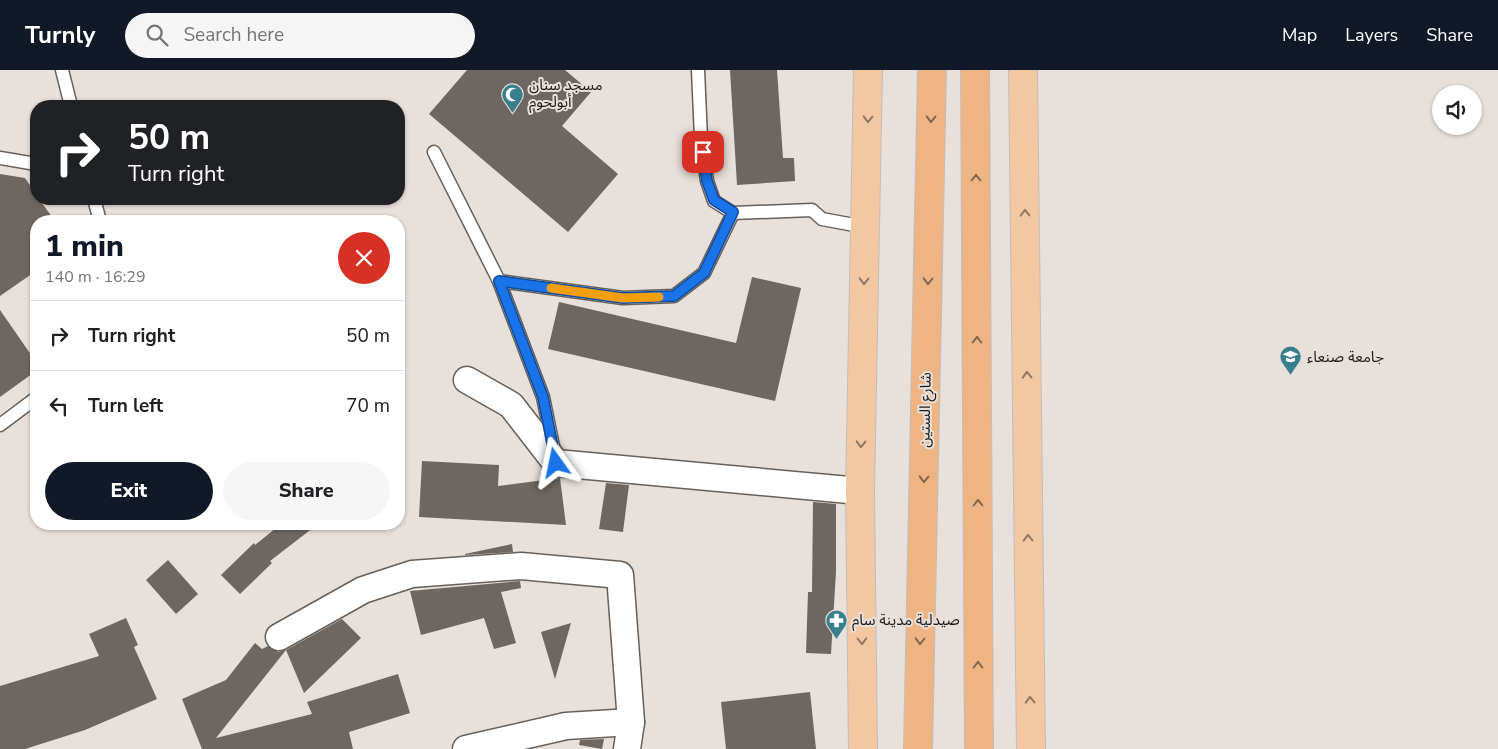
<!DOCTYPE html>
<html lang="en">
<head>
<meta charset="utf-8">
<style>
	body { margin:0; font-family:"Nunito Sans","Noto Sans Arabic",sans-serif; background:#f6f6f6; color:#202124; height:100vh; display:flex; flex-direction:column; font-size:19px; white-space:nowrap }
	* { box-sizing:border-box; margin:0 }
	p { font-size:16px; color:#757577 }
	.icon { flex:none; width:28px; height:28px; fill:none; stroke:currentColor; stroke-width:2; stroke-linecap:round; stroke-linejoin:round }
	.map { position:relative; flex:1; overflow:hidden }
	.drawer { position:absolute; left:30px; top:145px; width:375px; height:315px; display:flex; flex-direction:column; background:#fff; border-radius:20px; box-shadow:0 1px 4px #0004 }
	.drawer>* { flex:none }
	.hud { position:absolute; left:30px; top:30px; width:375px; height:105px; border-radius:20px; box-shadow:0 1px 4px #0004; background:#202124; color:#fff; overflow:hidden }
	.buttons { position:absolute; left:1432px; top:15px; display:grid; gap:10px }
	.buttons a { display:grid; place-items:center; width:50px; height:50px; border-radius:50%; background:#fff; box-shadow:0 1px 4px #0004; font-size:25px }
	.pin { position:absolute; display:grid; place-items:center; width:42px; height:42px; color:#fff; margin:-21px; border-radius:10px; box-shadow:0 2px 8px #0006 }
	.me { position:absolute; width:55px; margin:-28px; rotate:348deg; stroke-linejoin:round; filter:drop-shadow(0 0 4px #0008) }
	.turn { display:flex; align-items:center; gap:18px; height:105px; padding:0 15px; font-size:22px }
	.turn .icon { width:65px; height:65px; stroke-width:2.5 }
	.turn b { display:block; font-size:35px; line-height:42px }
	.round { display:grid; place-items:center; flex:none; width:52px; height:52px; border-radius:26px; background:#f6f6f6 }
	.overview { display:flex; align-items:center; justify-content:space-between; height:85px; padding:0 15px }
	h1 { font-size:30px; font-weight:800; line-height:38px; color:#111827 }
	.primary-button { display:flex; gap:10px; margin-top:auto; padding:10px 15px }
	.primary-button a { flex:1; height:58px; border-radius:30px; background:#111827; color:#fff; font-size:20px; font-weight:800; line-height:58px; text-align:center }
	.primary-button a+a { background:#f6f6f6; color:#202124 }
	ul { padding:0; list-style:none }
	li { display:flex; align-items:center; gap:15px; height:70px; padding:0 15px; border-top:1px solid #e0e0e0 }
	li div { flex:1 }
	li b { display:block; font-size:19px }
	li em { font-style:normal }
	header { display:flex; align-items:center; gap:30px; box-sizing:border-box; height:70px; padding:0 25px; background:#111827; color:#fff }
	header strong { font-size:24px }
	nav { display:flex; gap:28px; margin-inline-start:auto; font-size:18px }
	.search { width:350px; height:45px; background:#f6f6f6; display:flex; align-items:center; gap:12px; box-sizing:border-box; padding:0 18px; border-radius:28px; color:#757577; font-size:19px }
	.map>svg:first-child { display:block }
	.building { fill:#6d6661 }
	.lines { fill:none; stroke-linecap:round; stroke-linejoin:round }
	.service-casing { stroke:#665f5a; stroke-width:15 }
	.minor-casing { stroke:#665f5a; stroke-width:29 }
	.primary-casing { stroke:#bfbebe; stroke-width:30 }
	.trunk-casing { stroke:#bfbebe; stroke-width:30 }
	.service { stroke:#fff; stroke-width:12 }
	.minor { stroke:#fff; stroke-width:26 }
	.primary { stroke:#f3c7a2; stroke-width:28 }
	.trunk { stroke:#efb483; stroke-width:28 }
	.oneway { stroke:#927863 }
	.oneway2 { stroke:#85664c }
	.route-casing { stroke:#114b97; stroke-width:12 }
	.route { stroke:#1a73e8; stroke-width:9 }
	.slow { stroke:#f59e0b; stroke-width:9 }
	.labels { text-anchor:middle; stroke-width:4; stroke-linejoin:round; paint-order:stroke }
	.poi-label { font-size:15px; fill:#1b1816; stroke:#e8e0da; text-anchor:start }
	.street-label { font-size:15px; fill:#1b1816; stroke:#e8e0da }
</style>
</head>
<body>
<header>
<strong>Turnly</strong>
<div class="search"><svg class="icon" aria-label="search" viewBox="0 0 24 24"><circle cx="10" cy="10" r="6"/><path d="M15 15l6 6"/></svg>Search here</div>
<nav><a>Map</a><a>Layers</a><a>Share</a></nav>
</header>
<div class="map">
<svg width="1498" height="679" viewBox="0 0 1498 679">
	<rect width="100%" height="100%" fill="#e8e0da"/>
	<g class="building">
		<path d="M 467,0 L 565,0 L 591,22 L 562,56 L 618,104 L 568,162 L 429,44 Z"/>
		<path d="M 730,0 L 777,0 L 783,88 L 794,88 L 795,111 L 737,115 Z"/>
		<path d="M 0,104 L 25,108 L 36,124 L 36,129 L 39,129 L 55,151 L 36,151 L 36,201 L 0,226 Z"/>
		<path d="M 752,207 L 801,218 L 775,331 L 548,279 L 559,232 L 736,273 Z"/>
		<path d="M 0,240 L 36,292 L 36,301 L 0,327 Z"/>
		<path d="M 422,391 L 499,395 L 498,416 L 560,408 L 566,455 L 419,447 Z"/>
		<path d="M 606,413 L 629,415 L 623,462 L 599,459 Z"/>
		<path d="M 813,432 L 836,434 L 836,502 L 831,584 L 806,583 L 808,522 L 812,522 Z"/>
		<path d="M 281,454 L 318,454 L 270,491 L 272,493 L 240,524 L 221,505 L 254,473 L 255,475 Z"/>
		<path d="M 512,474 L 513,482 L 465,485 L 465,484 Z"/>
		<path d="M 168,490 L 198,524 L 176,544 L 146,510 Z"/>
		<path d="M 520,511 L 521,518 L 501,522 L 516,573 L 494,579 L 484,548 L 421,565 L 410,521 Z"/>
		<path d="M 126,548 L 138,575 L 134,577 L 157,629 L 85,660 L 25,679 L 0,679 L 0,616 L 99,586 L 89,564 Z"/>
		<path d="M 342,549 L 361,568 L 304,623 L 286,580 L 216,668 L 312,644 L 307,632 L 398,604 L 410,643 L 349,662 L 353,679 L 202,679 L 182,629 L 226,610 L 255,573 L 262,579 L 268,576 L 278,582 L 286,580 Z"/>
		<path d="M 571,553 L 555,609 L 541,562 Z"/>
		<path d="M 810,622 L 816,679 L 726,679 L 721,632 Z"/>
		<path d="M 604,669 L 602,679 L 579,675 L 580,670 Z"/>
	</g>
	<g class="lines">
		<defs>
			<g id="service">
				<path d="M 62,0 L 71,36"/>
				<path d="M 698,0 L 701,68 L 707,111 L 714,131 L 733,143 L 812,140 L 822,149 L 865,157"/>
				<path d="M 434,82 L 499,211 L 543,327 L 554,381"/>
				<path d="M 0,88 L 36,94"/>
				<path d="M 94,129 L 100,151"/>
				<path d="M 499,211 L 623,228 L 674,226 L 704,203 L 733,143"/>
				<path d="M 0,355 L 36,328"/>
			</g>
			<g id="minor">
				<path d="M 467,310 L 511,335 L 556,393 L 860,421"/>
				<path d="M 279,567 L 363,520 L 412,504 L 521,496 L 620,505 L 631,652 L 627,679"/>
				<path d="M 466,679 L 566,656 L 631,652"/>
			</g>
			<g id="primary">
				<path d="M 1023,0 L 1031,679"/>
				<path d="M 863,679 L 860,421 L 868,0"/>
			</g>
			<g id="trunk">
				<path d="M 975,0 L 979,679"/>
				<path d="M 918,679 L 932,0"/>
			</g>
		</defs>
		<use href="#service" class="service-casing"/>
		<use href="#minor" class="minor-casing"/>
		<use href="#primary" class="primary-casing"/>
		<use href="#trunk" class="trunk-casing"/>
		<use href="#service" class="service"/>
		<use href="#minor" class="minor"/>
		<use href="#primary" class="primary"/>
		<use href="#trunk" class="trunk"/>
	</g>
	<defs><path id="oneway-chevron" d="M-2-3.5L2.5 0L-2 3.5" fill="none" stroke-width="1.6" stroke-linecap="round" stroke-linejoin="round" transform="scale(1.25)"/></defs>
	<g class="oneway">
		<use href="#oneway-chevron" transform="translate(868 49) rotate(91)"/>
		<use href="#oneway-chevron" transform="translate(1025 143) rotate(-91)"/>
		<use href="#oneway-chevron" transform="translate(864 211) rotate(91)"/>
		<use href="#oneway-chevron" transform="translate(1027 305) rotate(-91)"/>
		<use href="#oneway-chevron" transform="translate(861 374) rotate(91)"/>
		<use href="#oneway-chevron" transform="translate(1028 468) rotate(-91)"/>
		<use href="#oneway-chevron" transform="translate(862 571) rotate(89)"/>
		<use href="#oneway-chevron" transform="translate(1030 630) rotate(-91)"/>
	</g>
	<g class="oneway2">
		<use href="#oneway-chevron" transform="translate(931 49) rotate(91)"/>
		<use href="#oneway-chevron" transform="translate(976 108) rotate(-90)"/>
		<use href="#oneway-chevron" transform="translate(928 211) rotate(91)"/>
		<use href="#oneway-chevron" transform="translate(977 270) rotate(-90)"/>
		<use href="#oneway-chevron" transform="translate(924 409) rotate(91)"/>
		<use href="#oneway-chevron" transform="translate(978 433) rotate(-90)"/>
		<use href="#oneway-chevron" transform="translate(920 571) rotate(91)"/>
		<use href="#oneway-chevron" transform="translate(978 595) rotate(-90)"/>
	</g>
	<g class="lines">
		<defs>
			<path id="route" d="M 556,393 L 543,327 L 499,211 L 623,228 L 674,226 L 704,203 L 733,142 L 714,130 L 707,111 L 703,82"/>
		</defs>
		<use href="#route" class="route-casing"/>
		<use href="#route" class="route"/>
		<path class="slow" d="M 551,218 L 623,228 L 659,227"/>
	</g>
	<defs>
		<symbol id="mosque-pin" viewBox="-11 -11 22 30"><path d="M0 17L-7.5 6A9.5 9.5 0 1 1 7.5 6Z" fill="#397f8b" stroke="#e8e0da"/><path d="M3.5-4.9A6 6 0 1 0 3.5 4.9A5 5 0 1 1 3.5-4.9Z" fill="#fff"/></symbol>
		<symbol id="university-pin" viewBox="-11 -11 22 30"><path d="M0 17L-7.5 6A9.5 9.5 0 1 1 7.5 6Z" fill="#397f8b" stroke="#e8e0da"/><path d="M0-5L7-2L0 1L-7-2ZM-4 1L0 2.5L4 1V4Q0 6-4 4Z" fill="#fff"/></symbol>
		<symbol id="pharmacy-pin" viewBox="-11 -11 22 30"><path d="M0 17L-7.5 6A9.5 9.5 0 1 1 7.5 6Z" fill="#397f8b" stroke="#e8e0da"/><path d="M-2-6h4v4h4v4h-4v4h-4v-4h-4v-4h4Z" fill="#fff"/></symbol>
	</defs>
	<g fill-rule="evenodd">
		<use href="#mosque-pin" x="500" y="12" width="25" height="34"/>
		<use href="#university-pin" x="1278" y="274" width="25" height="34"/>
		<use href="#pharmacy-pin" x="824" y="538" width="25" height="34"/>
	</g>
	<g class="labels">
		<g class="poi-label">
			<text x="529" y="20">مسجد سنان<tspan x="529" dy="17">أبولحوم</tspan></text>
			<text x="1307" y="292">جامعة صنعاء</text>
			<text x="852" y="555">صيدلية مدينة سام</text>
		</g>
		<g class="street-label">
			<text transform="translate(925 340) rotate(-89)" y="5">شارع الستين</text>
		</g>
	</g>
</svg>
<div class="buttons">
<a><svg class="icon" aria-label="sound" viewBox="0 0 24 24"><path d="M4 9h4l5-4v14l-5-4H4zM17 9q2 3 0 6"/></svg></a>
</div>
<div class="pin" style="left:703px;top:82px;background:#d93025"><svg class="icon" aria-label="arrive" viewBox="0 0 24 24"><path d="M6 21V4h12l-3 4 3 4H6"/></svg></div>
<svg class="me" style="left:556px;top:393px" viewBox="-20 -20 40 40"><path d="M0-17L14 15 0 8-14 15z" fill="#1a73e8" stroke="#fff" stroke-width="4"/></svg>
<div class="hud">
<div class="turn"><svg class="icon" aria-label="right" viewBox="0 0 24 24"><path d="M7 20v-9h11M14 6l5 5-5 5"/></svg><div><b>50 m</b>Turn right</div></div>
</div>
<section class="drawer">
<div class="overview"><div><h1>1 min</h1><p>140 m · 16:29</p></div><a class="round" style="background:#d93025;color:#fff"><svg class="icon" aria-label="close" viewBox="0 0 24 24"><path d="M6 6l12 12M18 6L6 18"/></svg></a></div>
<ul>
<li><svg class="icon" aria-label="right" viewBox="0 0 24 24"><path d="M7 20v-9h11M14 6l5 5-5 5"/></svg><div><b>Turn right</b></div><em>50 m</em></li>
<li><svg class="icon" aria-label="left" viewBox="0 0 24 24"><path d="M17 20v-9H6M10 6l-5 5 5 5"/></svg><div><b>Turn left</b></div><em>70 m</em></li>
</ul>
<div class="primary-button"><a>Exit</a><a>Share</a></div>
</section>
</div>
</body>
</html>
